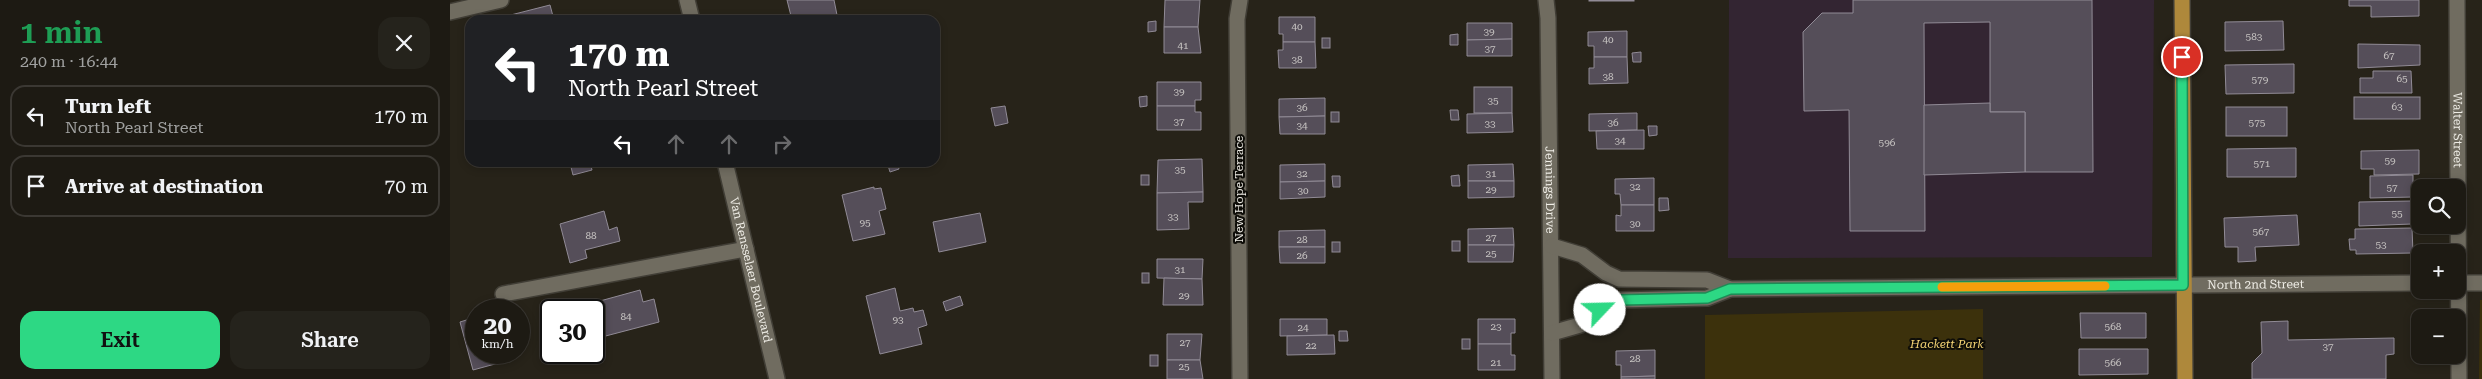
<!DOCTYPE html>
<html lang="en">
<head>
<meta charset="utf-8">
<style>
	body { margin:0; font-family:"Roboto Serif",serif; background:#25231c; color:#f1f3f6; height:100vh; display:flex; flex-direction:column; font-size:19px; white-space:nowrap }
	* { box-sizing:border-box; margin:0 }
	p { font-size:16px; color:#a0a1a0 }
	.icon { flex:none; width:28px; height:28px; fill:none; stroke:currentColor; stroke-width:2; stroke-linecap:round; stroke-linejoin:round }
	.map { position:relative; flex:1; overflow:hidden }
	.sheet { display:flex; flex-direction:column; background:#1d1a13; width:450px }
	.sheet>* { flex:none }
	.banner { position:absolute; left:15px; top:15px; width:475px; height:152px; border-radius:15px; box-shadow:0 2px 8px #0003,0 0 0 1px #3b3833; background:#202124; color:#fff; overflow:hidden }
	.buttons { position:absolute; left:1961px; top:179px; display:grid; gap:10px }
	.buttons a { display:grid; place-items:center; width:55px; height:55px; border-radius:10px; background:#1d1a13; box-shadow:0 2px 8px #0003,0 0 0 1px #3b3833; font-size:25px }
	.speed { position:absolute; left:15px; top:299px; display:flex; gap:10px; font-size:25px; font-weight:700; text-align:center }
	.speed>* { display:grid; place-content:center; width:65px; height:65px; border-radius:50%; background:#1d1a13; box-shadow:0 2px 8px #0003,0 0 0 1px #3b3833; line-height:1 }
	.speed small { font-size:12px; font-weight:400 }
	.speed .limit { border:2px solid #111; border-radius:8px; background:#fff; color:#111 }
	.pin { position:absolute; display:grid; place-items:center; width:42px; height:42px; color:#fff; margin:-21px; border:2px solid #fff; border-radius:50%; box-shadow:0 1px 5px #0007 }
	.me { position:absolute; width:55px; margin:-28px; rotate:66deg; stroke-linejoin:round; filter:drop-shadow(0 0 4px #0008) }
	.turn { display:flex; align-items:center; gap:18px; height:105px; padding:0 20px; font-size:22px }
	.turn .icon { width:65px; height:65px; stroke-width:2.5 }
	.turn b { display:block; font-size:35px; line-height:42px }
	.lanes { display:flex; align-items:center; height:48px; padding:0 20px; background:#0003; justify-content:center; gap:25px; direction:ltr }
	.lanes .off { opacity:.35 }
	.round { display:grid; place-items:center; flex:none; width:52px; height:52px; border-radius:15px; background:#25231c }
	.head { display:flex; align-items:center; justify-content:space-between; height:85px; padding:0 20px }
	h1 { font-size:30px; font-weight:600; line-height:38px; color:#1e9e55 }
	.primary-button { display:flex; gap:10px; margin-top:auto; padding:10px 20px }
	.primary-button a { flex:1; height:58px; border-radius:15px; background:#2dd884; color:#111; font-size:20px; font-weight:600; line-height:58px; text-align:center }
	.primary-button a+a { background:#25231c; color:#f1f3f6 }
	ul { padding:0; list-style:none }
	li { display:flex; align-items:center; gap:15px; height:62px; margin:0 10px 8px; padding:0 10px; border:2px solid #3b3833; border-radius:15px }
	li div { flex:1 }
	li b { display:block; font-size:19px }
	li em { font-style:normal }
	main { display:flex; flex:1; min-height:0 }
	.map>svg:first-child { display:block }
	.education { fill:#332532 }
	.green { fill:#3c310c }
	.building { fill:#554e59; stroke:#918b96 }
	.lines { fill:none; stroke-linecap:round; stroke-linejoin:round }
	.minor-casing { stroke:#413e36; stroke-width:18 }
	.major-casing { stroke:#413e36; stroke-width:18 }
	.minor { stroke:#706c60; stroke-width:15 }
	.major { stroke:#ae883b; stroke-width:15 }
	.route-casing { stroke:#1d8c56; stroke-width:12 }
	.route { stroke:#2dd884; stroke-width:9 }
	.slow { stroke:#f59e0b; stroke-width:9 }
	.labels { text-anchor:middle; stroke-width:4; stroke-linejoin:round; paint-order:stroke }
	.number-label { font-size:10px; fill:#c8c5c3 }
	.street-label { font-size:12px; fill:#efede6; stroke:#0e0d08 }
	.park-label { font-size:12px; font-style:italic; fill:#f3d374; stroke:#0e0d08 }
</style>
</head>
<body>
<main>
<section class="sheet">
<div class="head"><div><h1>1 min</h1><p>240 m · 16:44</p></div><a class="round"><svg class="icon" aria-label="close" viewBox="0 0 24 24"><path d="M6 6l12 12M18 6L6 18"/></svg></a></div>
<ul>
<li><svg class="icon" aria-label="left" viewBox="0 0 24 24"><path d="M17 20v-9H6M10 6l-5 5 5 5"/></svg><div><b>Turn left</b><p>North Pearl Street</p></div><em>170 m</em></li>
<li><svg class="icon" aria-label="arrive" viewBox="0 0 24 24"><path d="M6 21V4h12l-3 4 3 4H6"/></svg><div><b>Arrive at destination</b></div><em>70 m</em></li>
</ul>
<div class="primary-button"><a>Exit</a><a>Share</a></div>
</section>
<div class="map">
<svg width="2032" height="379" viewBox="0 0 2032 379">
	<rect width="100%" height="100%" fill="#272319"/>
	<path class="education" d="M 1279,0 L 1704,0 L 1702,257 L 1278,258 Z"/>
	<g class="green">
		<path d="M 2030,300 L 2032,300 L 2032,379 L 2029,379 Z"/>
		<path d="M 1533,309 L 1533,379 L 1255,379 L 1255,315 Z"/>
	</g>
	<g class="building">
		<path d="M 337,0 L 384,0 L 387,15 L 380,17 L 381,20 L 342,20 Z"/>
		<path d="M 715,0 L 750,0 L 748,27 L 714,27 Z"/>
		<rect x="1139" y="0" width="45" height="1"/>
		<path d="M 1403,0 L 1642,0 L 1643,172 L 1575,172 L 1575,112 L 1540,112 L 1540,22 L 1474,23 L 1475,231 L 1400,231 L 1399,110 L 1354,111 L 1353,32 L 1372,13 L 1403,13 Z"/>
		<path d="M 1899,0 L 1969,0 L 1969,16 L 1921,17 L 1921,6 L 1899,6 Z"/>
		<path d="M 100,5 L 104,20 L 49,20 L 49,18 Z"/>
		<path d="M 829,17 L 865,17 L 865,42 L 833,42 L 833,34 L 829,34 Z"/>
		<path d="M 706,21 L 706,31 L 698,32 L 698,22 Z"/>
		<path d="M 1833,21 L 1834,50 L 1775,51 L 1775,22 Z"/>
		<path d="M 1017,23 L 1062,23 L 1062,39 L 1017,40 Z"/>
		<path d="M 714,27 L 748,27 L 751,53 L 714,53 Z"/>
		<path d="M 1177,31 L 1177,57 L 1144,57 L 1144,46 L 1138,46 L 1138,32 Z"/>
		<path d="M 1008,34 L 1008,45 L 1000,45 L 1000,35 Z"/>
		<rect x="872" y="38" width="8" height="10"/>
		<path d="M 1062,39 L 1062,56 L 1017,56 L 1017,40 Z"/>
		<path d="M 833,42 L 865,42 L 866,68 L 829,68 L 828,50 L 833,50 Z"/>
		<path d="M 1908,44 L 1970,45 L 1970,65 L 1908,68 Z"/>
		<path d="M 1191,52 L 1191,62 L 1183,62 L 1182,53 Z"/>
		<path d="M 1144,57 L 1177,57 L 1178,83 L 1139,84 L 1139,68 L 1144,68 Z"/>
		<path d="M 1844,64 L 1844,93 L 1776,94 L 1775,65 Z"/>
		<path d="M 1923,71 L 1961,71 L 1962,93 L 1910,93 L 1910,78 L 1923,78 Z"/>
		<path d="M 707,82 L 751,82 L 751,100 L 745,100 L 745,106 L 707,106 Z"/>
		<rect x="1024" y="87" width="38" height="26"/>
		<path d="M 697,96 L 697,106 L 690,107 L 689,97 Z"/>
		<rect x="1904" y="97" width="66" height="22"/>
		<path d="M 875,98 L 875,116 L 829,117 L 829,99 Z"/>
		<path d="M 1540,103 L 1540,112 L 1575,112 L 1575,172 L 1474,175 L 1474,105 Z"/>
		<path d="M 555,106 L 558,123 L 545,126 L 541,108 Z"/>
		<path d="M 707,106 L 745,106 L 745,112 L 751,112 L 751,130 L 707,130 Z"/>
		<rect x="1776" y="107" width="61" height="29"/>
		<path d="M 1000,110 L 1008,110 L 1009,120 L 1001,120 Z"/>
		<rect x="881" y="112" width="8" height="10"/>
		<path d="M 1062,113 L 1063,132 L 1017,133 L 1017,114 Z"/>
		<path d="M 1187,113 L 1187,130 L 1139,131 L 1139,114 Z"/>
		<path d="M 875,116 L 875,134 L 830,134 L 829,117 Z"/>
		<path d="M 1198,126 L 1207,126 L 1207,135 L 1199,136 Z"/>
		<path d="M 1194,130 L 1194,149 L 1147,149 L 1146,131 Z"/>
		<path d="M 1846,148 L 1846,177 L 1777,177 L 1777,149 Z"/>
		<path d="M 1969,150 L 1969,174 L 1924,175 L 1924,169 L 1911,169 L 1911,151 Z"/>
		<path d="M 752,159 L 753,192 L 707,193 L 708,160 Z"/>
		<path d="M 103,162 L 140,162 L 142,170 L 123,175 L 120,163 L 104,167 Z"/>
		<path d="M 437,162 L 447,162 L 449,169 L 440,172 Z"/>
		<path d="M 875,164 L 875,181 L 830,182 L 830,165 Z"/>
		<path d="M 1063,164 L 1064,181 L 1018,181 L 1018,165 Z"/>
		<rect x="691" y="175" width="8" height="10"/>
		<path d="M 1009,175 L 1010,186 L 1002,186 L 1001,176 Z"/>
		<path d="M 1963,175 L 1963,197 L 1920,198 L 1920,176 Z"/>
		<path d="M 882,176 L 890,176 L 890,187 L 883,187 Z"/>
		<path d="M 1204,178 L 1204,205 L 1171,205 L 1170,194 L 1165,194 L 1165,179 Z"/>
		<path d="M 875,181 L 875,197 L 830,199 L 830,182 Z"/>
		<path d="M 1018,181 L 1064,181 L 1064,197 L 1018,198 Z"/>
		<path d="M 424,187 L 424,189 L 431,188 L 436,209 L 429,211 L 435,234 L 403,241 L 392,195 Z"/>
		<path d="M 753,192 L 753,202 L 738,202 L 739,229 L 707,230 L 707,193 Z"/>
		<path d="M 1209,198 L 1218,198 L 1219,210 L 1209,211 Z"/>
		<path d="M 1961,201 L 1962,224 L 1909,226 L 1909,202 Z"/>
		<path d="M 1171,205 L 1204,205 L 1204,231 L 1166,231 L 1166,215 L 1171,216 Z"/>
		<path d="M 154,211 L 159,230 L 167,227 L 170,241 L 135,250 L 137,258 L 120,263 L 110,224 Z"/>
		<path d="M 530,213 L 536,242 L 489,252 L 483,222 Z"/>
		<path d="M 1847,215 L 1849,245 L 1805,247 L 1806,261 L 1788,262 L 1788,247 L 1775,247 L 1774,218 Z"/>
		<path d="M 1063,228 L 1064,245 L 1018,245 L 1018,229 Z"/>
		<path d="M 1962,228 L 1963,253 L 1906,254 L 1906,250 L 1900,250 L 1899,239 L 1905,239 L 1905,229 Z"/>
		<path d="M 875,230 L 875,247 L 829,247 L 829,231 Z"/>
		<rect x="1002" y="241" width="8" height="10"/>
		<rect x="882" y="242" width="8" height="10"/>
		<path d="M 1018,245 L 1064,245 L 1063,262 L 1018,262 Z"/>
		<path d="M 829,247 L 875,247 L 875,263 L 830,263 Z"/>
		<path d="M 707,259 L 753,259 L 752,279 L 707,278 Z"/>
		<rect x="692" y="273" width="7" height="10"/>
		<path d="M 714,278 L 752,279 L 753,305 L 713,305 Z"/>
		<path d="M 445,288 L 450,311 L 463,308 L 464,312 L 473,310 L 477,325 L 468,328 L 472,344 L 430,354 L 416,296 Z"/>
		<path d="M 190,290 L 193,302 L 204,299 L 209,322 L 148,338 L 144,323 L 144,310 L 140,310 L 139,304 Z"/>
		<path d="M 510,296 L 513,305 L 496,311 L 493,302 Z"/>
		<path d="M 1630,313 L 1696,313 L 1696,338 L 1631,338 Z"/>
		<path d="M 26,317 L 26,352 L 54,352 L 56,361 L 23,370 L 10,322 Z"/>
		<path d="M 830,319 L 877,319 L 877,335 L 830,336 Z"/>
		<path d="M 1028,319 L 1065,319 L 1065,333 L 1061,333 L 1061,344 L 1028,344 Z"/>
		<path d="M 1838,321 L 1838,340 L 1944,338 L 1944,354 L 1936,355 L 1936,379 L 1802,379 L 1802,363 L 1812,353 L 1811,322 Z"/>
		<path d="M 889,331 L 897,331 L 898,341 L 889,341 Z"/>
		<path d="M 717,334 L 752,334 L 750,360 L 717,360 Z"/>
		<path d="M 884,335 L 885,354 L 837,355 L 837,336 Z"/>
		<rect x="1012" y="339" width="8" height="10"/>
		<path d="M 1028,344 L 1061,344 L 1061,355 L 1065,355 L 1065,370 L 1028,370 Z"/>
		<path d="M 1629,349 L 1698,349 L 1698,374 L 1629,375 Z"/>
		<path d="M 1205,350 L 1205,376 L 1171,377 L 1171,365 L 1166,365 L 1166,351 Z"/>
		<rect x="700" y="355" width="8" height="11"/>
		<path d="M 717,360 L 750,360 L 753,379 L 717,379 Z"/>
		<path d="M 1205,376 L 1205,379 L 1171,379 L 1171,377 Z"/>
	</g>
	<g class="lines">
		<defs>
			<g id="minor">
				<path d="M 237,0 L 242,20"/>
				<path id="s1" d="M 1096,0 L 1098,18 L 1102,379"/>
				<path id="s2" d="M 2007,0 L 2009,379"/>
				<path d="M 0,12 L 51,0"/>
				<path id="s3" d="M 275,162 L 327,379"/>
				<path id="s4" d="M 1102,246 L 1132,255 L 1156,273 L 1169,279 L 1257,280 L 1280,289 L 1970,283"/>
				<path d="M 2008,283 L 2032,283"/>
				<path d="M 53,294 L 296,249"/>
				<path d="M 1102,333 L 1130,325 L 1156,305 L 1169,300 L 1257,298 L 1280,289"/>
				<path d="M 790,379 L 787,19 L 790,0"/>
			</g>
			<path id="major" d="M 1732,0 L 1735,379"/>
		</defs>
		<use href="#minor" class="minor-casing"/>
		<use href="#major" class="major-casing"/>
		<use href="#minor" class="minor"/>
		<use href="#major" class="major"/>
	</g>
	<g class="lines">
		<defs>
			<path id="route" d="M 1150,310 L 1169,300 L 1257,298 L 1280,289 L 1733,285 L 1732,57"/>
		</defs>
		<use href="#route" class="route-casing"/>
		<use href="#route" class="route"/>
		<path class="slow" d="M 1492,287 L 1655,286"/>
	</g>
	<g class="labels">
		<g class="number-label">
			<text x="847" y="30">40</text>
			<text x="1039" y="35">39</text>
			<text x="1804" y="40">583</text>
			<text x="1158" y="43">40</text>
			<text x="733" y="49">41</text>
			<text x="1040" y="52">37</text>
			<text x="1939" y="59">67</text>
			<text x="847" y="63">38</text>
			<text x="1158" y="80">38</text>
			<text x="1952" y="82">65</text>
			<text x="1810" y="83">579</text>
			<text x="729" y="95">39</text>
			<text x="1043" y="104">35</text>
			<text x="1947" y="110">63</text>
			<text x="852" y="111">36</text>
			<text x="729" y="125">37</text>
			<text x="1163" y="126">36</text>
			<text x="1807" y="126">575</text>
			<text x="1040" y="127">33</text>
			<text x="852" y="129">34</text>
			<text x="1170" y="144">34</text>
			<text x="1437" y="146">596</text>
			<text x="1940" y="164">59</text>
			<text x="1812" y="167">571</text>
			<text x="730" y="173">35</text>
			<text x="852" y="177">32</text>
			<text x="1041" y="177">31</text>
			<text x="1185" y="190">32</text>
			<text x="1942" y="191">57</text>
			<text x="1041" y="193">29</text>
			<text x="853" y="194">30</text>
			<text x="1947" y="217">55</text>
			<text x="723" y="220">33</text>
			<text x="415" y="226">95</text>
			<text x="1185" y="227">30</text>
			<text x="1811" y="235">567</text>
			<text x="141" y="239">88</text>
			<text x="1041" y="241">27</text>
			<text x="852" y="243">28</text>
			<text x="1931" y="248">53</text>
			<text x="1041" y="257">25</text>
			<text x="852" y="259">26</text>
			<text x="730" y="273">31</text>
			<text x="734" y="299">29</text>
			<text x="176" y="320">84</text>
			<text x="448" y="323">93</text>
			<text x="1046" y="330">23</text>
			<text x="1663" y="330">568</text>
			<text x="853" y="331">24</text>
			<text x="735" y="346">27</text>
			<text x="861" y="349">22</text>
			<text x="1878" y="350">37</text>
			<text x="1185" y="362">28</text>
			<text x="1046" y="366">21</text>
			<text x="1663" y="366">566</text>
			<text x="734" y="370">25</text>
		</g>
		<g class="street-label">
			<text dy="4" stroke="none"><textPath href="#s2" startOffset="130">Walter Street</textPath></text>
			<text transform="translate(789 189) rotate(-90)" y="4">New Hope Terrace</text>
			<text dy="4" stroke="none"><textPath href="#s1" startOffset="190">Jennings Drive</textPath></text>
			<text dy="4" stroke="none"><textPath href="#s3" startOffset="111">Van Rensselaer Boulevard</textPath></text>
			<text dy="4" stroke="none"><textPath href="#s4" startOffset="714">North 2nd Street</textPath></text>
		</g>
		<g class="park-label">
			<text x="1497" y="348">Hackett Park</text>
		</g>
	</g>
</svg>
<div class="buttons">
<a><svg class="icon" aria-label="search" viewBox="0 0 24 24"><circle cx="10" cy="10" r="6"/><path d="M15 15l6 6"/></svg></a>
<a>+</a>
<a>−</a>
</div>
<div class="speed"><div>20<small>km/h</small></div><div class="limit">30</div></div>
<div class="pin" style="left:1732px;top:57px;background:#d93025"><svg class="icon" aria-label="arrive" viewBox="0 0 24 24"><path d="M6 21V4h12l-3 4 3 4H6"/></svg></div>
<svg class="me" style="left:1150px;top:310px" viewBox="-20 -20 40 40"><circle r="19" fill="#fff"/><path d="M0-13L10 11 0 6-10 11z" fill="#2dd884"/></svg>
<div class="banner">
<div class="turn"><svg class="icon" aria-label="left" viewBox="0 0 24 24"><path d="M17 20v-9H6M10 6l-5 5 5 5"/></svg><div><b>170 m</b>North Pearl Street</div></div>
<div class="lanes"><svg class="icon" aria-label="left" viewBox="0 0 24 24"><path d="M17 20v-9H6M10 6l-5 5 5 5"/></svg><svg class="icon off" aria-label="ahead" viewBox="0 0 24 24"><path d="M12 20V5M6 11l6-6 6 6"/></svg><svg class="icon off" aria-label="ahead" viewBox="0 0 24 24"><path d="M12 20V5M6 11l6-6 6 6"/></svg><svg class="icon off" aria-label="right" viewBox="0 0 24 24"><path d="M7 20v-9h11M14 6l5 5-5 5"/></svg></div>
</div>
</div>
</main>
</body>
</html>
